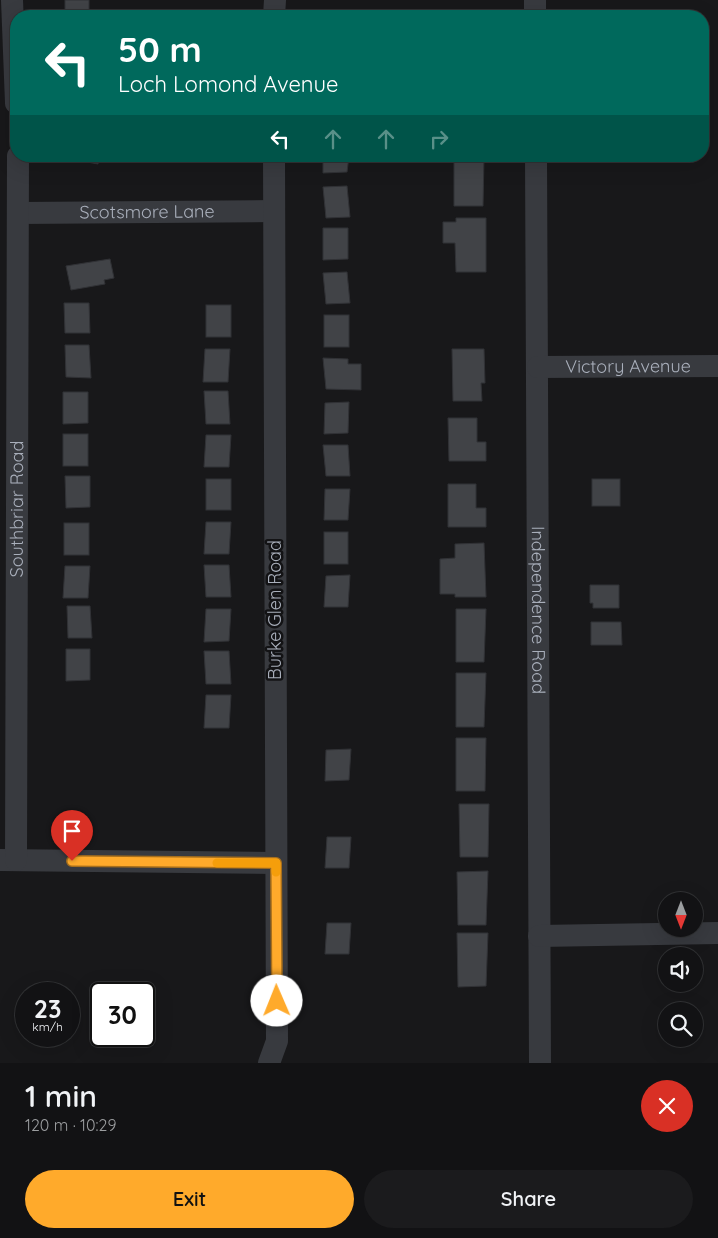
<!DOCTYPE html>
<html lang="en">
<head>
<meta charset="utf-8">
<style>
	body { margin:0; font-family:Quicksand,sans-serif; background:#1b1b1d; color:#f1f3f6; height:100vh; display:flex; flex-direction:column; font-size:19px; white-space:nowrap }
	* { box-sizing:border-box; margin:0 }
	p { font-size:16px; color:#9c9ea0 }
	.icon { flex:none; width:28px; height:28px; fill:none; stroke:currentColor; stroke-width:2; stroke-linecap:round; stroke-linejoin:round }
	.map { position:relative; height:1063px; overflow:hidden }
	.details { display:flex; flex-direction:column; background:#121214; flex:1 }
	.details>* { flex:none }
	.guide { position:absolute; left:10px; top:10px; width:699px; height:152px; border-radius:20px; box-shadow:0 5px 20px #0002,0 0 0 1px #313234; background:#00695c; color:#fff; overflow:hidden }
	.needle { width:32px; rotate:180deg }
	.tools { position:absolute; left:658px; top:892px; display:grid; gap:10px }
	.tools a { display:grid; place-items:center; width:45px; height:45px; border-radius:50%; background:#121214; box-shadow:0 5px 20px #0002,0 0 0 1px #313234; font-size:25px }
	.speed { position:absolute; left:15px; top:982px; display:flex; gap:10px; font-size:25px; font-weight:700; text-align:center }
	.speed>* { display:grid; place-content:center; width:65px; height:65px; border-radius:50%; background:#121214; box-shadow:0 5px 20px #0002,0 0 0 1px #313234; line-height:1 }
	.speed small { font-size:12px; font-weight:400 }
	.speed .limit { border:2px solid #111; border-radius:8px; background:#fff; color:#111 }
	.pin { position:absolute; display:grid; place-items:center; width:42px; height:42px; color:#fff; margin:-51px -21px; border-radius:50% 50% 50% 0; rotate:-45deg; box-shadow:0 0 5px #0007 }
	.pin .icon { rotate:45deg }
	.me { position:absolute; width:55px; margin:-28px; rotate:359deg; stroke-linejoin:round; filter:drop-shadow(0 0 4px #0008) }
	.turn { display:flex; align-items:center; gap:18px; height:105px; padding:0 25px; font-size:22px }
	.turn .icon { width:65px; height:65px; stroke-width:2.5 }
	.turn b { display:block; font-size:35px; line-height:42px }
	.lanes { display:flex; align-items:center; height:48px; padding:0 25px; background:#0003; justify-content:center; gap:25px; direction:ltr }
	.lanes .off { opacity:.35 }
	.round { display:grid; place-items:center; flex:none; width:52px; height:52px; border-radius:26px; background:#1b1b1d }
	.overview { display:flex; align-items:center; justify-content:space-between; height:85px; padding:0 25px }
	h1 { font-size:30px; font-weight:600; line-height:38px }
	.cta { display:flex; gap:10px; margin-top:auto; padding:10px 25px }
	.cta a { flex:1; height:58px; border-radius:30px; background:#ffaa2b; color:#111; font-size:20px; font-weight:600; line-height:58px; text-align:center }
	.cta a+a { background:#1b1b1d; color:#f1f3f6 }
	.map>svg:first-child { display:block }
	.building { fill:#414347; stroke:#313236 }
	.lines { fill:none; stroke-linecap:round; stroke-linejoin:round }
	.street { stroke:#383a3f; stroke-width:22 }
	.route-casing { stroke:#a66e1c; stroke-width:12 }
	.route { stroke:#ffaa2b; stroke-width:9 }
	.slow { stroke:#f59e0b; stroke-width:9 }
	.labels { text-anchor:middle; stroke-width:5; stroke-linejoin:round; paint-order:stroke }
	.street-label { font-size:18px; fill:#a9afbb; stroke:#131315 }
</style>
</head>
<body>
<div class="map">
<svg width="718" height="1063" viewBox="0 0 718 1063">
	<rect width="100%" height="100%" fill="#18181a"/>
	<g class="building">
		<rect x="65" y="0" width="24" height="16"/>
		<path d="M 66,156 L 99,156 L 98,164 L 65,158 Z"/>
		<path d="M 323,156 L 349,156 L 347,172 L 323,173 Z"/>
		<path d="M 454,156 L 484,156 L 483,206 L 454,206 Z"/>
		<path d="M 347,186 L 350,217 L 326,218 L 323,187 Z"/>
		<path d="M 456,218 L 486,218 L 486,272 L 456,272 L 455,243 L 443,243 L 443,222 L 456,222 Z"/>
		<path d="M 323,228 L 348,228 L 348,259 L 323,260 Z"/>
		<path d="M 110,259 L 114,278 L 104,280 L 105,284 L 71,290 L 66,266 Z"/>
		<path d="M 347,272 L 350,303 L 326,304 L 323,273 Z"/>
		<path d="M 64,303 L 89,303 L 90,333 L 65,333 Z"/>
		<rect x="206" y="305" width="25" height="32"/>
		<rect x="324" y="315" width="25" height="32"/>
		<path d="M 65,345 L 89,345 L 91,378 L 66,377 Z"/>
		<path d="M 205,349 L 230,349 L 228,382 L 203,382 Z"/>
		<path d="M 452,349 L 484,349 L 485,383 L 481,383 L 482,401 L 453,401 Z"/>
		<path d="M 323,358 L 348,359 L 348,364 L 361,364 L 361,390 L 326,389 Z"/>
		<path d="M 204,391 L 228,391 L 230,424 L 206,424 Z"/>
		<path d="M 63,392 L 88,392 L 88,423 L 63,424 Z"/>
		<path d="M 349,402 L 348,433 L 324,434 L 325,403 Z"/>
		<path d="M 448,418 L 477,418 L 477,442 L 486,442 L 486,461 L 449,461 Z"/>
		<rect x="63" y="434" width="25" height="32"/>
		<path d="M 206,435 L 231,435 L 229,467 L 204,467 Z"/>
		<path d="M 323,445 L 348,445 L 350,476 L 326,476 Z"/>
		<path d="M 65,476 L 90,476 L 90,507 L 66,508 Z"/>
		<rect x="206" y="479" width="25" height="31"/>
		<rect x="592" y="479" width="28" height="27"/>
		<path d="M 448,484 L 476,484 L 476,508 L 486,508 L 486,527 L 448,527 Z"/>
		<path d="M 325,489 L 350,489 L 348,520 L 324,520 Z"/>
		<path d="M 206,522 L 231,522 L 229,554 L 204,554 Z"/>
		<rect x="64" y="523" width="25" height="32"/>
		<rect x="324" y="532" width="24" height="32"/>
		<path d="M 484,543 L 486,597 L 455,597 L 455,594 L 440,594 L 440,559 L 455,558 L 455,544 Z"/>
		<path d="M 204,565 L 229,565 L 231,597 L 206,597 Z"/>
		<path d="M 65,566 L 90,566 L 88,598 L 63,598 Z"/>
		<path d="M 350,575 L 348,607 L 324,607 L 326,576 Z"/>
		<path d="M 590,585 L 619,585 L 619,608 L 593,608 L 593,603 L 590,603 Z"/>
		<path d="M 67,606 L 90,606 L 92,638 L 68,638 Z"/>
		<path d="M 206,609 L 231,609 L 229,641 L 204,642 Z"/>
		<path d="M 456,609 L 486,609 L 484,662 L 456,662 Z"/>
		<path d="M 591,622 L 621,622 L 622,645 L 591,645 Z"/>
		<path d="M 66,649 L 90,649 L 90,680 L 66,681 Z"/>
		<path d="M 204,651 L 229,651 L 231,684 L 206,684 Z"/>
		<path d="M 456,673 L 486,673 L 484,727 L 456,727 Z"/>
		<path d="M 206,695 L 231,695 L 229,728 L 204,728 Z"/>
		<path d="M 456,738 L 486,738 L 485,791 L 456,791 Z"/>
		<path d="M 351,749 L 349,780 L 325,781 L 326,750 Z"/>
		<path d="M 459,804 L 489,804 L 488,857 L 460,857 Z"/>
		<path d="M 327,837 L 351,837 L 349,868 L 325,868 Z"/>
		<path d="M 488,871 L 486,925 L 458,925 L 457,872 Z"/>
		<path d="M 327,923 L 351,923 L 349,954 L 325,954 Z"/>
		<path d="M 457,933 L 488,933 L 486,986 L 458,987 Z"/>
	</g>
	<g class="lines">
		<g class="street">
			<path d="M 12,0 L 16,103"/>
			<path d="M 535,0 L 535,16"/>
			<path d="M 274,16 L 275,0"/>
			<path id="s1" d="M 536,156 L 540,1063"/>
			<path id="s2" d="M 19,213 L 274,211"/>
			<path id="s3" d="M 538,367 L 718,366"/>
			<path d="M 0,860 L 276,863"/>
			<path id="s4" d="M 16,860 L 18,156"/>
			<path d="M 539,936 L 718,933"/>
			<path d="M 269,1063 L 277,1041 L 274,156"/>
		</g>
	</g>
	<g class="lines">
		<defs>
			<path id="route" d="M 72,861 L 276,863 L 277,1001"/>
		</defs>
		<use href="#route" class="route-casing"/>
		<use href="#route" class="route"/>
		<path class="slow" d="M 217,863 L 276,863 L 276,872"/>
	</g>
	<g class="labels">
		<g class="street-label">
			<text dy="6" stroke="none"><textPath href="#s2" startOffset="128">Scotsmore Lane</textPath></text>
			<text dy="6" stroke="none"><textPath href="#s3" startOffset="90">Victory Avenue</textPath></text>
			<text dy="6" stroke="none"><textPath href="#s4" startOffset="351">Southbriar Road</textPath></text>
			<text transform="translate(275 610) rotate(-90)" y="6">Burke Glen Road</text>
			<text dy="6" stroke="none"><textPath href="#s1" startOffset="454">Independence Road</textPath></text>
		</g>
	</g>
</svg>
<div class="tools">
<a><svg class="needle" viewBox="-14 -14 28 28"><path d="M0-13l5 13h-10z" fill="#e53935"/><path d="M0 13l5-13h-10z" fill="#9c9ea0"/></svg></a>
<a><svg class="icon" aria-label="sound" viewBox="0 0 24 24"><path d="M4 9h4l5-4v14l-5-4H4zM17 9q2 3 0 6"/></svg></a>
<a><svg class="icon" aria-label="search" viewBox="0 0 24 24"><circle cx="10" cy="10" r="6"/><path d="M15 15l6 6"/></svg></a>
</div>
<div class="speed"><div>23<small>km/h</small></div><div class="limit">30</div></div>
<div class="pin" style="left:72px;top:861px;background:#d93025"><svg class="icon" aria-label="arrive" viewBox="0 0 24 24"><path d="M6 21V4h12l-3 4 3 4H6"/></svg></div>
<svg class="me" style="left:277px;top:1001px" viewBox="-20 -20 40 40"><circle r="19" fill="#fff"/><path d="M0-13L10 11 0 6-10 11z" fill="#ffaa2b"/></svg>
<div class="guide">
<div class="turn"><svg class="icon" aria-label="left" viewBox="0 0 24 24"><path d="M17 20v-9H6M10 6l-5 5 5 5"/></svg><div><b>50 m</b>Loch Lomond Avenue</div></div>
<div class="lanes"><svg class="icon" aria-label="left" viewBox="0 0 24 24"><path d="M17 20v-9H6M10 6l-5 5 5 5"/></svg><svg class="icon off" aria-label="ahead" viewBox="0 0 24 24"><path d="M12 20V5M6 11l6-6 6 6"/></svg><svg class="icon off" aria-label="ahead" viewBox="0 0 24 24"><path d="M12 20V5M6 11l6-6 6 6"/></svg><svg class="icon off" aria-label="right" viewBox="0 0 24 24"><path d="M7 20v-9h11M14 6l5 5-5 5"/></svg></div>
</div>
</div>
<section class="details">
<div class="overview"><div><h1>1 min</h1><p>120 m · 10:29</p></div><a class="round" style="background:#d93025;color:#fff"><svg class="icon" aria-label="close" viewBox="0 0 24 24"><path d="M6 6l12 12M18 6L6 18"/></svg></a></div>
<div class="cta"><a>Exit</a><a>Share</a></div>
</section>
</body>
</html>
